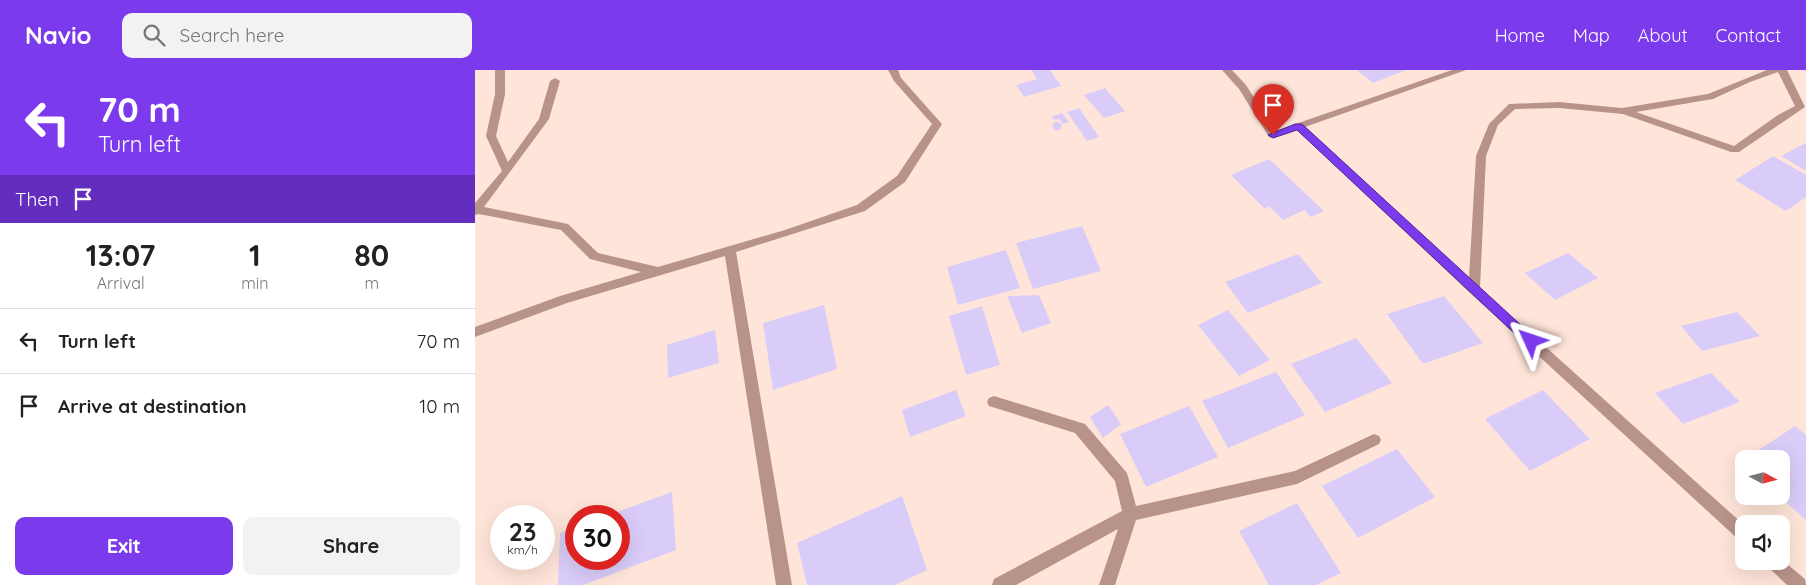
<!DOCTYPE html>
<html lang="en">
<head>
<meta charset="utf-8">
<style>
	body { margin:0; font-family:Quicksand,sans-serif; background:#f2f2f2; color:#222; height:100vh; display:flex; flex-direction:column; font-size:19px; white-space:nowrap }
	* { box-sizing:border-box; margin:0 }
	p { font-size:16px; color:#767676 }
	.icon { flex:none; width:28px; height:28px; fill:none; stroke:currentColor; stroke-width:2; stroke-linecap:round; stroke-linejoin:round }
	.map { position:relative; flex:1; overflow:hidden }
	.panel { display:flex; flex-direction:column; background:#fff; width:475px }
	.panel>* { flex:none }
	.banner { background:#7c3aed; color:#fff; overflow:hidden }
	.needle { width:32px; rotate:97deg }
	.tools { position:absolute; left:1260px; top:380px; display:grid; gap:10px }
	.tools a { display:grid; place-items:center; width:55px; height:55px; border-radius:10px; background:#fff; box-shadow:0 5px 20px #0002; font-size:25px }
	.speed { position:absolute; left:15px; top:435px; display:flex; gap:10px; font-size:25px; font-weight:700; text-align:center }
	.speed>* { display:grid; place-content:center; width:65px; height:65px; border-radius:50%; background:#fff; box-shadow:0 5px 20px #0002; line-height:1 }
	.speed small { font-size:12px; font-weight:400 }
	.speed .limit { border:8px solid #d22; background:#fff; color:#111 }
	.pin { position:absolute; display:grid; place-items:center; width:42px; height:42px; color:#fff; margin:-51px -21px; border-radius:50% 50% 50% 0; rotate:-45deg; box-shadow:0 0 5px #0007 }
	.pin .icon { rotate:45deg }
	.me { position:absolute; width:55px; margin:-28px; rotate:312deg; stroke-linejoin:round; filter:drop-shadow(0 0 4px #0008) }
	.turn { display:flex; align-items:center; gap:18px; height:105px; padding:0 15px; font-size:22px }
	.turn .icon { width:65px; height:65px; stroke-width:2.5 }
	.turn b { display:block; font-size:35px; line-height:42px }
	.then { display:flex; align-items:center; height:48px; padding:0 15px; background:#0003; gap:10px; font-size:19px }
	.eta { display:flex; justify-content:space-evenly; align-items:center; height:85px; text-align:center }
	.eta b { font-size:30px; font-weight:700; line-height:35px }
	.cta { display:flex; gap:10px; margin-top:auto; padding:10px 15px }
	.cta a { flex:1; height:58px; border-radius:10px; background:#7c3aed; color:#fff; font-size:20px; font-weight:700; line-height:58px; text-align:center }
	.cta a+a { background:#f2f2f2; color:#222 }
	ul { padding:0; list-style:none }
	li { display:flex; align-items:center; gap:15px; height:65px; padding:0 15px; border-top:1px solid #e0e0e0 }
	li div { flex:1 }
	li b { display:block; font-size:19px }
	li em { font-style:normal }
	header { display:flex; align-items:center; gap:30px; box-sizing:border-box; height:70px; padding:0 25px; background:#7c3aed; color:#fff }
	header strong { font-size:24px }
	nav { display:flex; gap:28px; margin-inline-start:auto; font-size:18px }
	.search { width:350px; height:45px; background:#f2f2f2; display:flex; align-items:center; gap:12px; box-sizing:border-box; padding:0 18px; border-radius:10px; color:#767676; font-size:19px }
	main { display:flex; flex:1; min-height:0 }
	.map>svg:first-child { display:block }
	.building { fill:#daccf9 }
	.lines { fill:none; stroke-linecap:round; stroke-linejoin:round }
	.minor { fill:#b8938a; fill-rule:evenodd }
	.route { fill:#7c3aed; stroke:#51269a }
</style>
</head>
<body>
<header>
<strong>Navio</strong>
<div class="search"><svg class="icon" aria-label="search" viewBox="0 0 24 24"><circle cx="10" cy="10" r="6"/><path d="M15 15l6 6"/></svg>Search here</div>
<nav><a>Home</a><a>Map</a><a>About</a><a>Contact</a></nav>
</header>
<main>
<section class="panel">
<div class="banner">
<div class="turn"><svg class="icon" aria-label="left" viewBox="0 0 24 24"><path d="M17 20v-9H6M10 6l-5 5 5 5"/></svg><div><b>70 m</b>Turn left</div></div>
<div class="then">Then<svg class="icon" aria-label="arrive" viewBox="0 0 24 24"><path d="M6 21V4h12l-3 4 3 4H6"/></svg></div>
</div>
<div class="eta">
<div><b>13:07</b><p>Arrival</p></div>
<div><b>1</b><p>min</p></div>
<div><b>80</b><p>m</p></div>
</div>
<ul>
<li><svg class="icon" aria-label="left" viewBox="0 0 24 24"><path d="M17 20v-9H6M10 6l-5 5 5 5"/></svg><div><b>Turn left</b></div><em>70 m</em></li>
<li><svg class="icon" aria-label="arrive" viewBox="0 0 24 24"><path d="M6 21V4h12l-3 4 3 4H6"/></svg><div><b>Arrive at destination</b></div><em>10 m</em></li>
</ul>
<div class="cta"><a>Exit</a><a>Share</a></div>
</section>
<div class="map">
<svg width="1331" height="515" viewBox="0 0 1331 515">
	<rect width="100%" height="100%" fill="#ffe5d9"/>
	<g class="building">
		<path d="M 556,0 L 575,0 L 586,16 L 549,27 L 541,15 L 562,9 Z"/>
		<path d="M 882,0 L 931,0 L 898,13 Z"/>
		<path d="M 630,18 L 650,41 L 629,48 L 609,25 Z"/>
		<path d="M 604,38 L 624,67 L 612,71 L 592,42 Z"/>
		<path d="M 587,43 L 594,52 L 588,54 L 584,49 L 579,50 L 576,47 Z"/>
		<circle cx="582" cy="56" r="4.5"/>
		<path d="M 1331,73 L 1331,101 L 1306,86 Z"/>
		<path d="M 1298,86 L 1331,105 L 1331,127 L 1311,141 L 1260,110 Z"/>
		<path d="M 794,89 L 849,141 L 836,147 L 829,140 L 808,150 L 794,136 L 790,139 L 756,105 Z"/>
		<path d="M 607,156 L 626,201 L 558,219 L 541,173 Z"/>
		<path d="M 531,180 L 545,218 L 483,235 L 472,197 Z"/>
		<path d="M 1093,183 L 1123,208 L 1080,230 L 1050,203 Z"/>
		<path d="M 823,184 L 847,213 L 773,243 L 750,212 Z"/>
		<path d="M 564,225 L 576,253 L 547,263 L 532,226 Z"/>
		<path d="M 969,226 L 1008,273 L 948,294 L 912,244 Z"/>
		<path d="M 349,235 L 362,299 L 298,320 L 288,253 Z"/>
		<path d="M 507,236 L 525,295 L 491,305 L 474,246 Z"/>
		<path d="M 753,240 L 795,290 L 764,306 L 723,255 Z"/>
		<path d="M 1262,242 L 1285,266 L 1227,281 L 1206,256 Z"/>
		<path d="M 240,260 L 244,293 L 193,308 L 192,275 Z"/>
		<path d="M 881,268 L 917,313 L 850,342 L 816,294 Z"/>
		<path d="M 801,302 L 830,345 L 753,378 L 727,331 Z"/>
		<path d="M 1236,303 L 1265,332 L 1208,354 L 1180,323 Z"/>
		<path d="M 481,320 L 491,346 L 435,367 L 427,340 Z"/>
		<path d="M 1068,320 L 1115,369 L 1055,401 L 1010,349 Z"/>
		<path d="M 633,335 L 646,354 L 628,368 L 615,347 Z"/>
		<path d="M 714,336 L 743,387 L 671,417 L 645,364 Z"/>
		<path d="M 1320,356 L 1331,365 L 1331,450 L 1304,426 L 1306,426 L 1306,389 L 1270,389 Z"/>
		<path d="M 922,379 L 960,427 L 883,468 L 847,416 Z"/>
		<path d="M 197,422 L 201,480 L 108,515 L 83,515 L 85,463 L 101,457 L 101,489 L 144,489 L 144,446 L 131,446 Z"/>
		<path d="M 427,426 L 452,500 L 420,515 L 332,515 L 322,473 Z"/>
		<path d="M 822,433 L 866,503 L 841,515 L 794,515 L 764,461 Z"/>
	</g>
	<g class="lines">
		<g class="minor">
			<path d="M 20,0 L 30,0 L 30,24 L 21,66 L 33,92 L 64,49 L 75,11 L 80,8 L 85,11 L 74,49 L 9,137 L 93,154 L 123,183 L 183,197 L 310,160 L 382,135 L 422,106 L 457,54 L 419,11 L 413,0 L 423,0 L 426,8 L 467,54 L 430,112 L 390,141 L 261,182 L 317,515 L 301,515 L 250,186 L 92,233 L 0,267 L 0,257 L 85,226 L 166,202 L 115,189 L 86,160 L 4,144 L 0,145 L 0,133 L 27,101 L 11,66 L 20,24 Z"/>
			<path d="M 747,0 L 757,0 L 771,15 L 800,61 L 977,0 L 991,0 L 830,57 L 994,208 L 1001,86 L 1014,54 L 1034,34 L 1084,32 L 1147,38 L 1233,24 L 1292,0 L 1312,0 L 1330,37 L 1264,82 L 1256,82 L 1148,44 L 1084,38 L 1040,39 L 1023,55 L 1011,86 L 1005,218 L 1269,455 L 1269,472 L 1264,470 L 995,223 L 822,60 L 798,68 L 794,67 L 764,19 ZM 1303,2 L 1320,36 L 1303,45 L 1259,76 L 1161,42 L 1238,29 L 1275,12 Z"/>
			<path d="M 519,326 L 610,354 L 652,403 L 661,436 L 820,401 L 899,364 L 904,366 L 906,370 L 904,374 L 822,414 L 661,450 L 640,515 L 624,515 L 643,459 L 541,515 L 517,515 L 519,509 L 647,441 L 640,411 L 600,363 L 514,336 L 512,332 L 514,328 Z"/>
			<path d="M 1306,489 L 1330,509 L 1331,515 L 1312,515 L 1292,496 L 1289,491 L 1306,491 Z"/>
		</g>
	</g>
	<path class="route" d="M 820,54 L 827,54 L 1060,268 L 1060,275 L 1052,275 L 822,60 L 798,68 L 793,65 Z"/>
</svg>
<div class="tools">
<a><svg class="needle" viewBox="-14 -14 28 28"><path d="M0-13l5 13h-10z" fill="#e53935"/><path d="M0 13l5-13h-10z" fill="#767676"/></svg></a>
<a><svg class="icon" aria-label="sound" viewBox="0 0 24 24"><path d="M4 9h4l5-4v14l-5-4H4zM17 9q2 3 0 6"/></svg></a>
</div>
<div class="speed"><div>23<small>km/h</small></div><div class="limit">30</div></div>
<div class="pin" style="left:798px;top:65px;background:#d93025"><svg class="icon" aria-label="arrive" viewBox="0 0 24 24"><path d="M6 21V4h12l-3 4 3 4H6"/></svg></div>
<svg class="me" style="left:1056px;top:271px" viewBox="-20 -20 40 40"><path d="M0-17L14 15 0 8-14 15z" fill="#7c3aed" stroke="#fff" stroke-width="4"/></svg>
</div>
</main>
</body>
</html>
